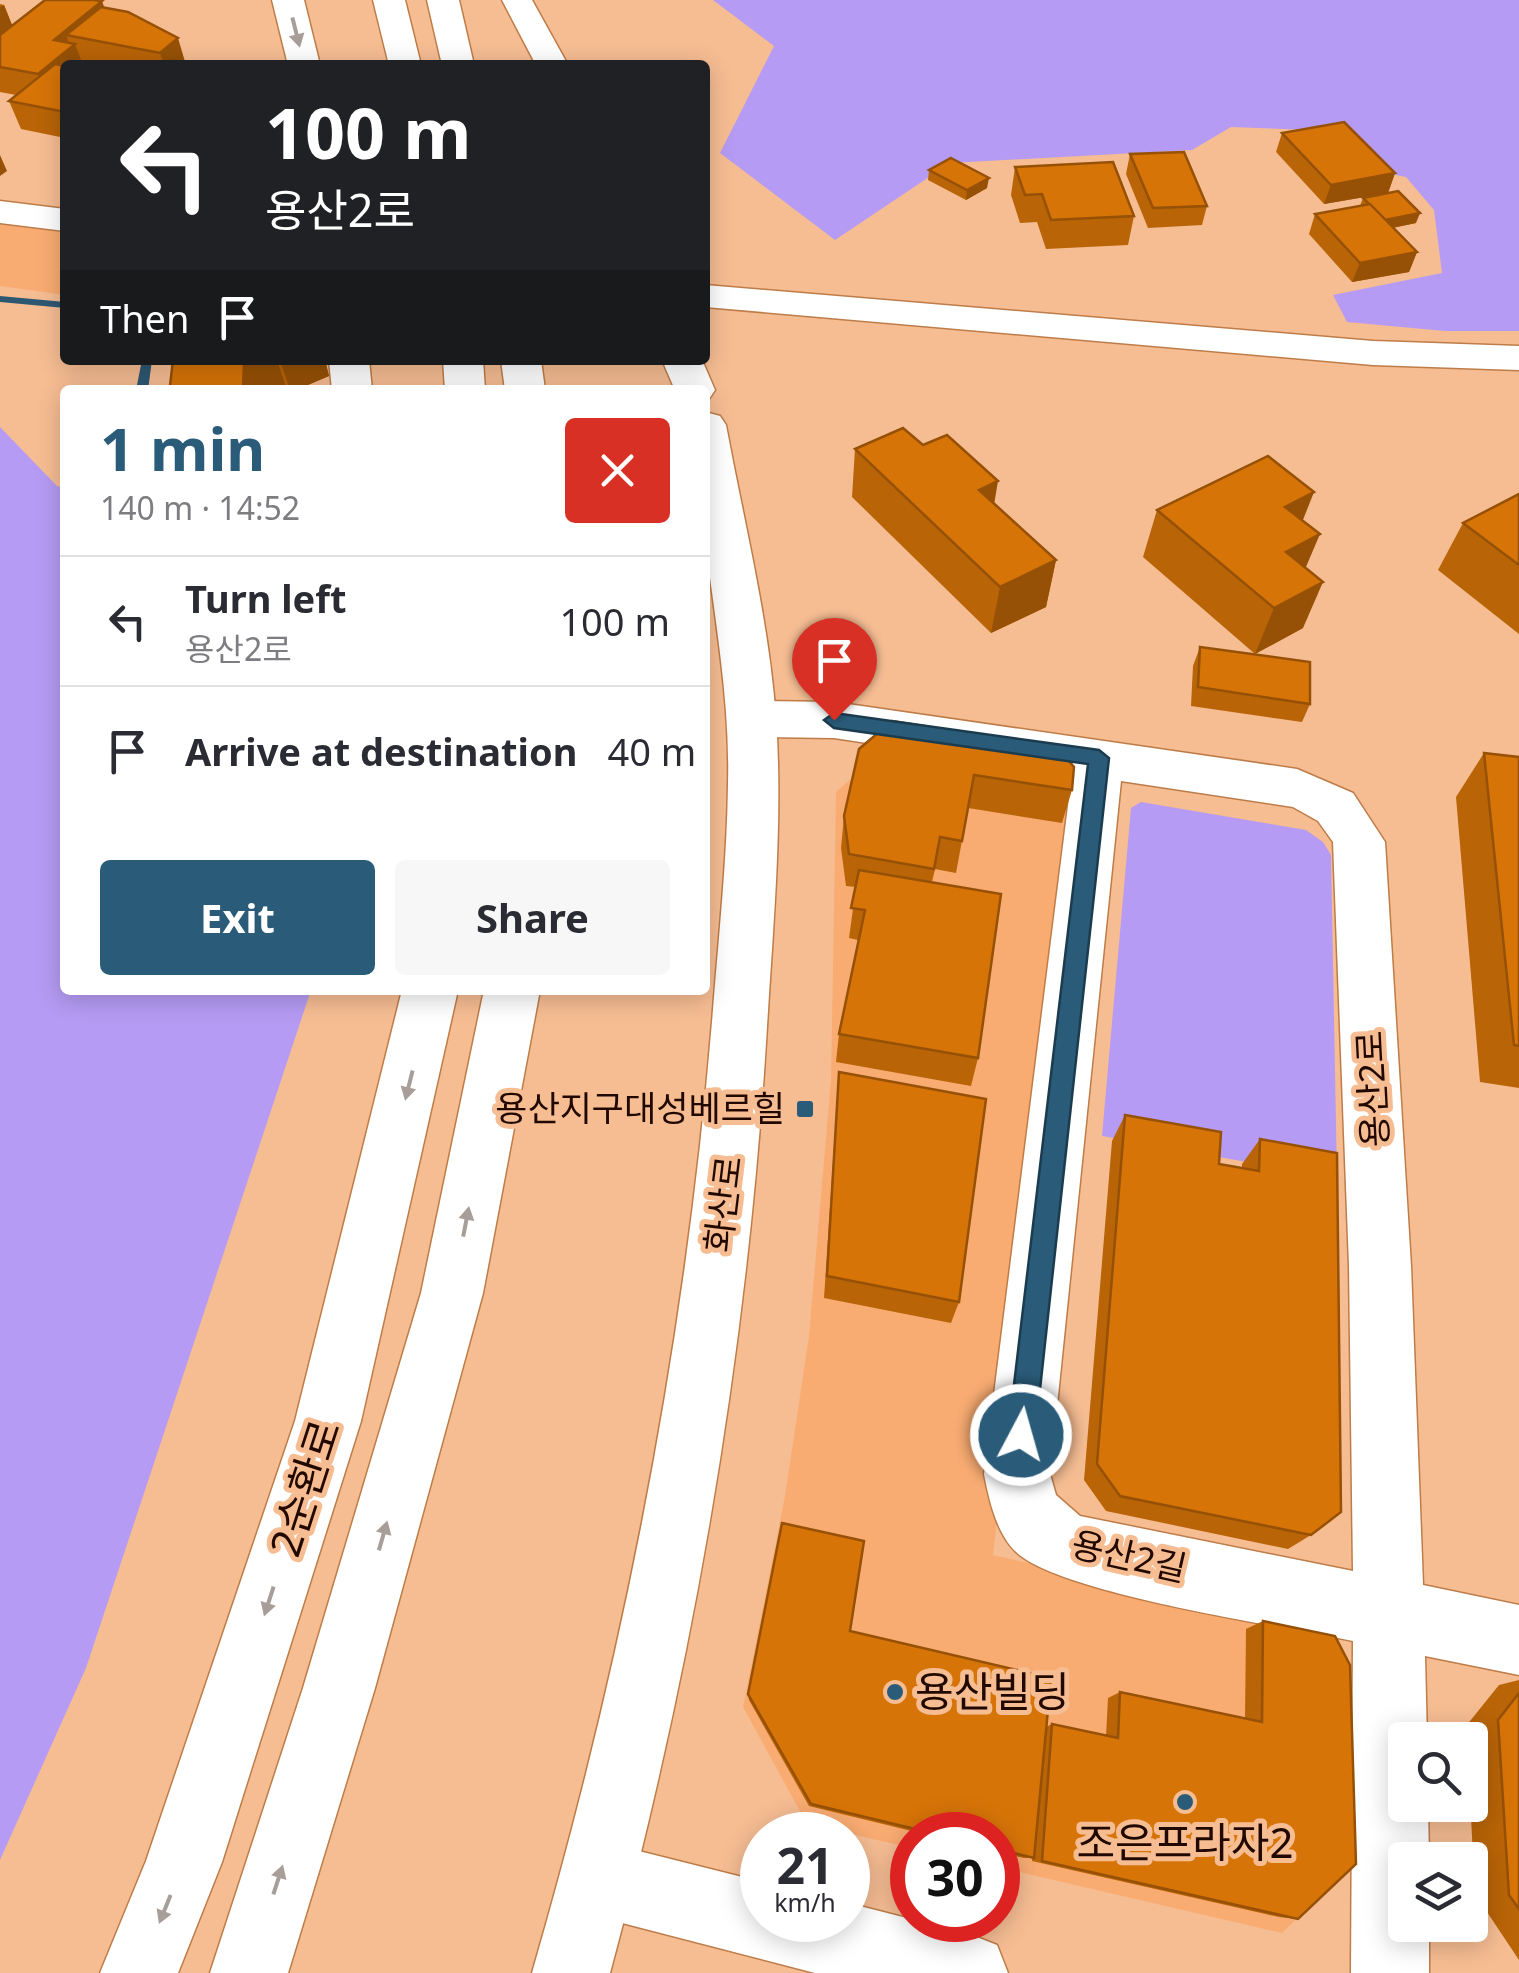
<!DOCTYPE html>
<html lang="en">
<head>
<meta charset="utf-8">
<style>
	body { margin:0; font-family:"Noto Sans","Noto Sans KR",sans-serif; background:#f7f7f7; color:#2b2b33; height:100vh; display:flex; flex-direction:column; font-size:38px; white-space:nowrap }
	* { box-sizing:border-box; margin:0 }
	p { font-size:32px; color:#7c7c81 }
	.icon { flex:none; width:55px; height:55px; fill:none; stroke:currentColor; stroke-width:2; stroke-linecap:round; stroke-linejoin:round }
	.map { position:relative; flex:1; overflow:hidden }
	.side { position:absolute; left:60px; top:385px; width:650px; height:610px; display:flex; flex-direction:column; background:#fff; border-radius:10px; box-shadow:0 5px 25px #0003 }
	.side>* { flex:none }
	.top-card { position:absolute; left:60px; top:60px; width:650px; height:305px; border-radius:10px; box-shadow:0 5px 25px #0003; background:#202124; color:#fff; overflow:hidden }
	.fabs { position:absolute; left:1388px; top:1722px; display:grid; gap:20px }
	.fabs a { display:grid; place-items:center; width:100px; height:100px; border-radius:10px; background:#fff; box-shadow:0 5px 25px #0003; font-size:50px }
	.speed { position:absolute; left:740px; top:1812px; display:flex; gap:20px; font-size:50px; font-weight:700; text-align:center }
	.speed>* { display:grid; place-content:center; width:130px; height:130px; border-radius:50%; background:#fff; box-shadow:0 5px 25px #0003; line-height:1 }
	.speed small { font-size:25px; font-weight:400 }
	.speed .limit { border:15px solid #d22; background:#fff; color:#111 }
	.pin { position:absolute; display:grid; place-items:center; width:85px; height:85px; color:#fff; margin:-102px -42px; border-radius:50% 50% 50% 0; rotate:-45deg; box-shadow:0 0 10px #0007 }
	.pin .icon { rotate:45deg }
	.me { position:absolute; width:110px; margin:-55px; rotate:6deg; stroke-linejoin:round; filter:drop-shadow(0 0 8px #0008) }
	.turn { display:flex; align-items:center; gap:35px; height:210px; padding:0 40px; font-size:45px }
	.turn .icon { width:130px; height:130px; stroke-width:2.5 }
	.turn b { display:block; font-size:70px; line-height:85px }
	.then { display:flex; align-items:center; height:95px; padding:0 40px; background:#0003; gap:20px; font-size:38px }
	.round { display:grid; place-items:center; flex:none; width:105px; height:105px; border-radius:10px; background:#f7f7f7 }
	.overview { display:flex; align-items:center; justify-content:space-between; height:170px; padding:0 40px }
	h1 { font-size:60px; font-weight:700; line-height:75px; color:#2a5c7a }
	.action { display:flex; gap:20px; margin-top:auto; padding:20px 40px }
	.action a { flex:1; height:115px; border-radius:10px; background:#2a5c7a; color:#fff; font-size:40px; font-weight:700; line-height:115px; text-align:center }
	.action a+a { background:#f7f7f7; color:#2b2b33 }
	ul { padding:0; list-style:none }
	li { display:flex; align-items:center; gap:30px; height:130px; padding:0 40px; border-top:2px solid #e1e1e2 }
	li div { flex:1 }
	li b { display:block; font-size:38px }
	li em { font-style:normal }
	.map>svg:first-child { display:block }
	.built { fill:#f9ac72 }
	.green { fill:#b59bf3 }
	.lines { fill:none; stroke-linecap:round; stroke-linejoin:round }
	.stream { fill:#2e5872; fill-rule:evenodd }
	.minor-casing { stroke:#be7c48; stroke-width:3 }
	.major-casing { stroke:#be7c48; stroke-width:3 }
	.highway-casing { stroke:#be7c48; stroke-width:3 }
	.minor { fill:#fff; fill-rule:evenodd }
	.major { fill:#fff; fill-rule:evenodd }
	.highway { fill:#fff; fill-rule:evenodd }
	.wall { fill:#b96407 }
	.shaded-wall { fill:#965106 }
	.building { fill:#d77408; stroke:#965106; stroke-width:2.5 }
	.oneway { fill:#a79d99 }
	.route { fill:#2a5c7a; stroke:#1b3c4f; stroke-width:2.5 }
	.poi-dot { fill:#2a5c7a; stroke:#f6bd93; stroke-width:4 }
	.labels { text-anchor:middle; stroke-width:10; stroke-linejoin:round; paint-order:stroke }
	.street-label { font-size:35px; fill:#220900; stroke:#f6bd93 }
	.poi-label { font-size:35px; fill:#220900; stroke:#f6bd93; text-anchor:end }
	.near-street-label { font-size:42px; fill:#220900; stroke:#f6bd93 }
	.near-poi-label { font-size:42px; fill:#220900; stroke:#f6bd93; text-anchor:start }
</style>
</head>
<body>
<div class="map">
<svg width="1519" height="1973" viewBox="0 0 1519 1973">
	<rect width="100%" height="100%" fill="#f6bd93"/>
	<g class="built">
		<path d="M 0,219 L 65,228 L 65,295 L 0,286 Z"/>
		<path d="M 885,749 L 1053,775 L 1077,804 L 993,1555 L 1316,1628 L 1349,1868 L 1282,1933 L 998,1867 L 998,1835 L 912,1835 L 912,1848 L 807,1824 L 743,1707 L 785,1496 L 809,1336 L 831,1079 L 836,792 Z"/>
	</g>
	<g class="green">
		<path d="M 713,0 L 1519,0 L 1519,331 L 1445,331 L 1347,322 L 1333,295 L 1442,273 L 1434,210 L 1406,177 L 1376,171 L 1335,131 L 1231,127 L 1192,150 L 950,163 L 835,240 L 720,153 L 774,46 Z"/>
		<path d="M 0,427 L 57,486 L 65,488 L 65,990 L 311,990 L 86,1668 L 0,1860 Z"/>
		<path d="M 1141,802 L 1306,830 L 1323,842 L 1331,855 L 1337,1178 L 1102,1136 L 1131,808 Z"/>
	</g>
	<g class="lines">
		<g class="stream">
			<path d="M 0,296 L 65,302 L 65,308 L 0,302 Z"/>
			<path d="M 142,360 L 152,360 L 148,390 L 136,390 Z"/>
		</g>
		<defs>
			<g id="minor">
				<path d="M 0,201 L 65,209 L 65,231 L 0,223 Z"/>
				<path d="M 329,360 L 369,360 L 372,390 L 332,390 Z"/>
				<path d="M 752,701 L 834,702 L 1297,769 L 1353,793 L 1385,842 L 1411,1266 L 1423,1585 L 1519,1605 L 1519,1675 L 1425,1656 L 1427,1740 L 1405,1740 L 1405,1805 L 1428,1805 L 1429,1860 L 1405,1860 L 1405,1925 L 1429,1925 L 1429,1973 L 1351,1973 L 1353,1641 C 1283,1626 1058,1594 1015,1551 C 996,1532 989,1499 984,1474 L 1072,774 L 834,738 L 752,737 L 735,732 L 728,719 L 735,706 ZM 1121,781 L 1293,807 L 1318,821 L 1333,842 L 1349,1266 L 1353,1571 L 1080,1516 L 1056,1495 L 1050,1474 Z"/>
				<path d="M 599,1841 L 762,1882 L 762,1920 L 848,1920 L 848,1903 L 969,1934 L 997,1945 L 1008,1973 L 815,1973 L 599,1917 L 572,1906 L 561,1879 L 572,1852 Z"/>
			</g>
			<g id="major">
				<path d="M 502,0 L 532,0 L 568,65 L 536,65 Z"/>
				<path d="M 705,285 L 1373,341 L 1519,346 L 1519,370 L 1373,365 L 705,307 Z"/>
				<path d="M 662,360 L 702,360 L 715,390 L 709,399 L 705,400 L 705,390 L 675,390 Z"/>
				<path d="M 705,412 L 720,416 L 726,425 C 744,523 769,620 776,720 C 783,822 773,925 767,1027 C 748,1348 694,1662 610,1973 L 532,1973 C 623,1661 685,1346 712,1022 C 718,943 727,863 728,784 C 730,703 716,627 706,547 C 700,503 705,456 705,412 Z"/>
			</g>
			<g id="highway">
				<path d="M 272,0 L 304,0 L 320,65 L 288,65 Z"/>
				<path d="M 373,0 L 405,0 L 421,65 L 389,65 Z"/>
				<path d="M 427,0 L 459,0 L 474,65 L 442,65 Z"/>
				<path d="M 443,360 L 483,360 L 485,390 L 445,390 Z"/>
				<path d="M 501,360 L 541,360 L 545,390 L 505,390 Z"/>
				<path d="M 402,990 L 458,990 L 361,1421 L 222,1862 L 178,1973 L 100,1973 L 146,1861 L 295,1421 Z"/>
				<path d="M 484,990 L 540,990 L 483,1293 L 375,1688 L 288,1973 L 210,1973 L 303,1688 L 421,1293 Z"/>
			</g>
		</defs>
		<use href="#minor" class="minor-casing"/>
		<use href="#major" class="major-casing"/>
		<use href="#highway" class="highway-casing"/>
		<use href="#minor" class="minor"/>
		<use href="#major" class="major"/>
		<use href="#highway" class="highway"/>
	</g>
	<g class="wall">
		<path d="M 0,4 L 4,5 L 12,25 L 104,8 L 186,65 L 65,65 L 65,138 L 21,129 L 9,101 L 16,95 L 0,92 Z"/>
		<path d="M 1282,133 L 1395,173 L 1388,193 L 1324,204 L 1276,152 Z"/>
		<path d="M 1130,154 L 1207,206 L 1202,225 L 1148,228 L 1126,174 Z"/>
		<path d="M 1015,167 L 1134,216 L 1128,245 L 1046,249 L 1037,222 L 1020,223 L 1011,195 Z"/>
		<path d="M 929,170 L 987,188 L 966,200 L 928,180 Z"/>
		<path d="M 1363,198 L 1416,223 L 1393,228 L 1417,252 L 1409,272 L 1352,282 L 1309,234 L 1315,214 L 1360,206 Z"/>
		<path d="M 173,360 L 325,360 L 329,376 L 296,390 L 289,390 L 286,387 L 279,390 L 155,390 L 170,386 Z"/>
		<path d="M 923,445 L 995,503 L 1056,560 L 1046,607 L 991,633 L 852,497 L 855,449 Z"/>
		<path d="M 1519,494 L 1519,634 L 1438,570 L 1463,523 Z"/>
		<path d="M 1157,510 L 1303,521 L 1306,568 L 1303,628 L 1255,654 L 1143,557 Z"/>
		<path d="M 1200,647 L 1310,704 L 1302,722 L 1191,706 L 1193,666 Z"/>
		<path d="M 892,721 L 1072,790 L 1062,823 L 968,808 L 956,873 L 935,869 L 932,882 L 978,1058 L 971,1086 L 836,1062 L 839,1034 L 858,940 L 849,938 L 856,887 L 846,886 L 841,848 L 844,816 Z"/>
		<path d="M 1484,753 L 1519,757 L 1519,1088 L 1480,1082 L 1456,797 Z"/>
		<path d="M 839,1072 L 959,1302 L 951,1323 L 824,1298 Z"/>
		<path d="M 1125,1115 L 1219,1164 L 1242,1168 L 1242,1164 L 1260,1139 L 1311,1535 L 1288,1549 L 1106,1511 L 1084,1480 L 1112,1141 Z"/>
		<path d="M 1263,1621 L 1298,1919 L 1279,1917 L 1032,1861 L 1032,1858 L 1024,1858 L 998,1852 L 998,1835 L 928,1835 L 809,1806 L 749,1700 L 748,1694 L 850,1631 L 1046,1727 L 1052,1724 L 1106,1736 L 1108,1698 L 1120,1692 L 1245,1719 L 1246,1629 Z"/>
		<path d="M 1519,1680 L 1519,1960 L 1475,1894 L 1470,1798 L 1470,1740 L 1467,1740 L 1466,1726 L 1499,1685 Z"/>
	</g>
	<g class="shaded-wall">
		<path d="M 102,1 L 112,29 L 66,35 L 71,48 L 75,44 L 83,65 L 65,65 L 65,89 L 50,102 L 38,74 L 54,40 Z"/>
		<path d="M 4,5 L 18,40 L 0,51 L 0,7 Z"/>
		<path d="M 178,38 L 186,65 L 164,65 L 160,53 Z"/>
		<path d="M 0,155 L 7,171 L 0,176 Z"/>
		<path d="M 1395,173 L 1388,193 L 1324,204 L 1331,185 Z"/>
		<path d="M 989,178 L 987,188 L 966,200 L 967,190 Z"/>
		<path d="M 1420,213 L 1416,223 L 1381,230 L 1385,220 Z"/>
		<path d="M 1417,252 L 1409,272 L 1352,282 L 1360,263 Z"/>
		<path d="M 252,360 L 277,360 L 286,387 L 279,390 L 243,390 L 244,363 Z"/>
		<path d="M 280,360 L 325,360 L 329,376 L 296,390 L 290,390 Z"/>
		<path d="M 998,481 L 990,529 L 979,490 Z"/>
		<path d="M 1314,492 L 1295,540 L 1285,507 Z"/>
		<path d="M 1320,534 L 1300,581 L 1286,552 Z"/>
		<path d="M 1056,560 L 1046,607 L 991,633 L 1000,587 Z"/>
		<path d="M 1323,582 L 1303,628 L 1255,654 L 1274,608 Z"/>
	</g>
	<g class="building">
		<path d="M 45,0 L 94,0 L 102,1 L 54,40 L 75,44 L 38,74 L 0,67 L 0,35 Z"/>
		<path d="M 101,7 L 128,12 L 178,38 L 160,53 L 66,35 Z"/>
		<path d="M 55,64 L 65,66 L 65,112 L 9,101 Z"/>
		<path d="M 1344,122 L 1395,173 L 1331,185 L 1282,133 Z"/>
		<path d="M 1184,152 L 1207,206 L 1153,208 L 1130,154 Z"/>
		<path d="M 951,158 L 989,178 L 967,190 L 929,170 Z"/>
		<path d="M 1113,162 L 1134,216 L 1051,220 L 1042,194 L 1025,195 L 1015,167 Z"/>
		<path d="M 1398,191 L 1420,213 L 1385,220 L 1363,198 Z"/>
		<path d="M 1370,204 L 1417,252 L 1360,263 L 1315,214 Z"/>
		<path d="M 173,360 L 252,360 L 244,363 L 243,389 L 236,390 L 155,390 L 155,387 L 170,386 Z"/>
		<path d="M 903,428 L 923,445 L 947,435 L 998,481 L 979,490 L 1056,560 L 1000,587 L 855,449 Z"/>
		<path d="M 1268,456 L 1314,492 L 1285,507 L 1320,534 L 1286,552 L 1323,582 L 1274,608 L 1157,510 Z"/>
		<path d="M 1519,494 L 1519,565 L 1463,523 Z"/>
		<path d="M 1200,647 L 1310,662 L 1310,704 L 1198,687 Z"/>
		<path d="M 892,721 L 1057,747 L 1074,767 L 1072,790 L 974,775 L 962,841 L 940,837 L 934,869 L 849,854 L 844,816 L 859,749 Z"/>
		<path d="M 1484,753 L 1519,757 L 1519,1046 L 1514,1045 Z"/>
		<path d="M 859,870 L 1001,894 L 978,1058 L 839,1034 L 865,910 L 851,908 Z"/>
		<path d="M 839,1072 L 986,1099 L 959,1302 L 827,1276 Z"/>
		<path d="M 1125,1115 L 1221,1132 L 1219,1164 L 1259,1171 L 1260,1139 L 1337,1153 L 1341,1512 L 1311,1535 L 1120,1496 L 1097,1464 Z"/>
		<path d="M 782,1523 L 864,1541 L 850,1631 L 1051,1678 L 1034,1858 L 998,1849 L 998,1835 L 940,1835 L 811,1804 L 748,1694 Z"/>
		<path d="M 1263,1621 L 1335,1636 L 1350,1665 L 1356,1864 L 1298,1919 L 1042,1861 L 1052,1724 L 1118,1738 L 1120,1692 L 1262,1722 Z"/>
		<path d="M 1519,1693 L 1519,1909 L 1509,1895 L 1498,1720 Z"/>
	</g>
	<defs><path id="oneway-solid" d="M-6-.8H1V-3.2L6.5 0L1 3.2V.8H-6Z" transform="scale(2.5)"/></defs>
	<g class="oneway">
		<use href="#oneway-solid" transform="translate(296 32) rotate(76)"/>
		<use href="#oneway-solid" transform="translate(409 1085) rotate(104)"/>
		<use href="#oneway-solid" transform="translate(466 1222) rotate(-79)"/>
		<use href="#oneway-solid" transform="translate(383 1536) rotate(-74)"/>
		<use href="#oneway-solid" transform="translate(269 1601) rotate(108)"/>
		<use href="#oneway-solid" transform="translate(278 1880) rotate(-72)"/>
		<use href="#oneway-solid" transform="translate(165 1909) rotate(112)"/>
	</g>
	<path class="route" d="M 834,713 L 1099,750 L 1109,758 L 1035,1435 L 1031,1444 L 1021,1448 L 1012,1444 L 1008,1435 L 1088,764 L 834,728 L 824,720 Z"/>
	<g class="poi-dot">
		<rect x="795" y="1099" width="20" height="20" rx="5"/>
		<circle cx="895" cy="1692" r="10"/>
		<circle cx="1185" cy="1802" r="10"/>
	</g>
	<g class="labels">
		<g class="street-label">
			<text transform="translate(1373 1089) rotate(-93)" y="12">용산2로</text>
			<text transform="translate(724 1204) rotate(-83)" y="12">화산로</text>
			<text transform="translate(1129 1557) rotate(13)" y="12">용산2길</text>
		</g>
		<g class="poi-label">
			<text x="785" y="1121">용산지구대성베르힐</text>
		</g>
		<g class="near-street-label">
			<text transform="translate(305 1488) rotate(-72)" y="15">2순환로</text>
		</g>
		<g class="near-poi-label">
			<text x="915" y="1707">용산빌딩</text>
			<text x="1185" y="1858" text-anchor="middle">조은프라자2</text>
		</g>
	</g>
</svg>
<div class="fabs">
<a><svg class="icon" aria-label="search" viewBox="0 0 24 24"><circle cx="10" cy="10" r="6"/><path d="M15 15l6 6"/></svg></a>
<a><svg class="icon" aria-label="layers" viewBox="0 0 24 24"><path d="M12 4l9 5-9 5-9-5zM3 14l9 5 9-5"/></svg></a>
</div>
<div class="speed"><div>21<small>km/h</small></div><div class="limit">30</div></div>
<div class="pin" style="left:834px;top:720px;background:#d93025"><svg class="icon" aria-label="arrive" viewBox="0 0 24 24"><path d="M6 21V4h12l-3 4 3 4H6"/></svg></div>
<svg class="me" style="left:1021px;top:1435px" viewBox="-20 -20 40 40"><circle r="17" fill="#2a5c7a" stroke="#fff" stroke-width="3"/><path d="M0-11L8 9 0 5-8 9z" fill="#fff"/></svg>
<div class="top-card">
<div class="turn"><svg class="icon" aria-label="left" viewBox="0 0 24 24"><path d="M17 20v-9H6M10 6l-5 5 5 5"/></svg><div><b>100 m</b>용산2로</div></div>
<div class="then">Then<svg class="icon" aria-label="arrive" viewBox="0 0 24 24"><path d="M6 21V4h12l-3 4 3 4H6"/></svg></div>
</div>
<section class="side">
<div class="overview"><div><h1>1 min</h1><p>140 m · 14:52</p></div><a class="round" style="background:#d93025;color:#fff"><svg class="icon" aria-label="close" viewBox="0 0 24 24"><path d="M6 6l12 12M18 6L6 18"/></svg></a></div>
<ul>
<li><svg class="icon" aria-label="left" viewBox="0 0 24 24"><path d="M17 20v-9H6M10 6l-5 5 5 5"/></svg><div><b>Turn left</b><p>용산2로</p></div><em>100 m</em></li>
<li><svg class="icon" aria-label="arrive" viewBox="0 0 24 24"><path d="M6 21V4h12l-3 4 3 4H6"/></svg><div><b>Arrive at destination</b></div><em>40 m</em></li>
</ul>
<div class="action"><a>Exit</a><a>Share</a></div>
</section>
</div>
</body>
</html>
